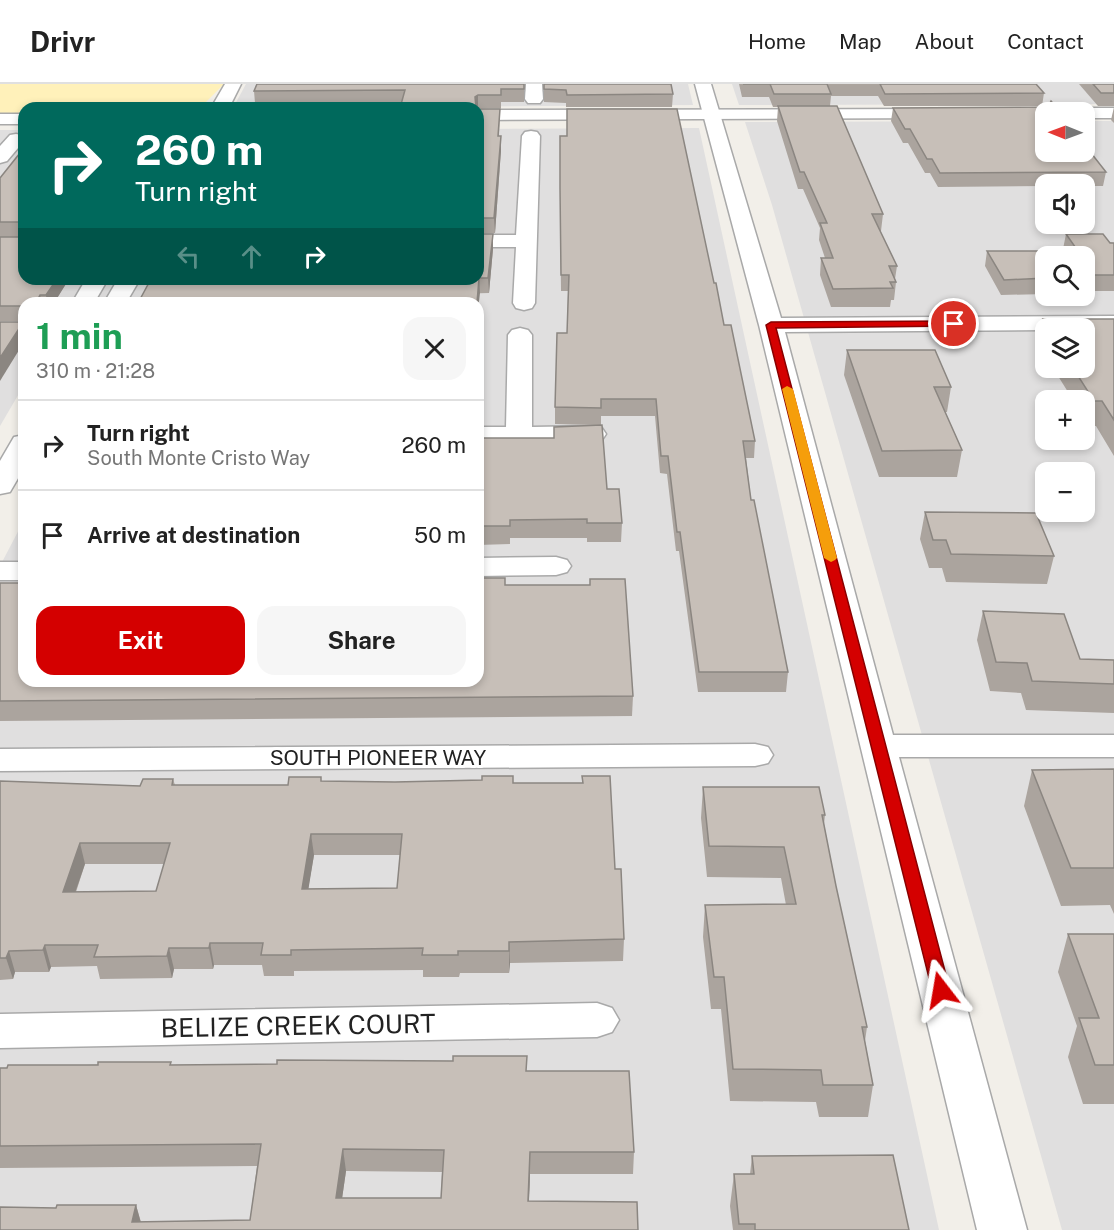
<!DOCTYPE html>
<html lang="en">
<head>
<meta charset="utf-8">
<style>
	body { margin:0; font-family:"Public Sans",sans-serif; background:#f6f6f6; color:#222; height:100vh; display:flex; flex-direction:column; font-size:22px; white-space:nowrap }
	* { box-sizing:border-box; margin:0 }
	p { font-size:20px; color:#767676 }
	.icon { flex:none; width:33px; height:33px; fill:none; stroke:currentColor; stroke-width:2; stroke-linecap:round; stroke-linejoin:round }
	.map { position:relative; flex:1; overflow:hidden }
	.panel { position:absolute; left:18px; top:213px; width:466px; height:390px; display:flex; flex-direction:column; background:#fff; border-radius:18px; box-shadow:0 3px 9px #0003 }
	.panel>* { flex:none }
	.hud { position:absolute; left:18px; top:18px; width:466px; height:183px; border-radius:18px; box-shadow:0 3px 9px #0003; background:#00695c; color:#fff; overflow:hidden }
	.needle { width:39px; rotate:271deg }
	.buttons { position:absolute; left:1035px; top:18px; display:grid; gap:12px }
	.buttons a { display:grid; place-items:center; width:60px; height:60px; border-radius:12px; background:#fff; box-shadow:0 3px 9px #0003; font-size:30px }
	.pin { position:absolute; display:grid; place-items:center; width:51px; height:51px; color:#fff; margin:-26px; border:3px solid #fff; border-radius:50%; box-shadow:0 2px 6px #0007 }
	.me { position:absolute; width:66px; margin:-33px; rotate:346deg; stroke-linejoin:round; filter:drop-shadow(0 0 4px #0008) }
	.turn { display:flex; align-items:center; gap:21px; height:126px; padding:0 18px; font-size:27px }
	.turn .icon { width:78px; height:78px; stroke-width:2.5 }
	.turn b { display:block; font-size:42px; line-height:51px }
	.lanes { display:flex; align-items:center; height:57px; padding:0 18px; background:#0003; justify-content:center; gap:30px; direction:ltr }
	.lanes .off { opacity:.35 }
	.round { display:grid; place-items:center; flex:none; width:63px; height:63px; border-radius:18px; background:#f6f6f6 }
	.headline { display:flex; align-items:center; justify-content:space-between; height:102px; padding:0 18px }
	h1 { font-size:36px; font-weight:700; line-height:45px; color:#1e9e55 }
	.button { display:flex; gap:12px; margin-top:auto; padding:12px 18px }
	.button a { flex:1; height:69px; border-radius:18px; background:#d40000; color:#fff; font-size:24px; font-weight:700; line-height:69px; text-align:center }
	.button a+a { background:#f6f6f6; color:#222 }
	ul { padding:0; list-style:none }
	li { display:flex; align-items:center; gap:18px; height:90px; padding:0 18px; border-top:2px solid #e0e0e0 }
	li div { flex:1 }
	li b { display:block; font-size:22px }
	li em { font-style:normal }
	header { display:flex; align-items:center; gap:36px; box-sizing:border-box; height:84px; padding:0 30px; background:#fff; border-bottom:2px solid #e0e0e0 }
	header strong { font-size:28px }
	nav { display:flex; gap:33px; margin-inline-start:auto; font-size:21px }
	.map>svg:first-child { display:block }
	.residential { fill:#e0dfdf; fill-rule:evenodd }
	.sand { fill:#fff1ba }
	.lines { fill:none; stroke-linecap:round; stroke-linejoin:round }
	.minor-casing { stroke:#a9a9a9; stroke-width:3 }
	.tertiary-casing { stroke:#a9a9a9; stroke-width:3 }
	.minor { fill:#fff; fill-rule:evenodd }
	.tertiary { fill:#fff; fill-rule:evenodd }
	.wall { fill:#aba49e; fill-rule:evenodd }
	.shaded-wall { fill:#8b8681 }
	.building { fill:#c7bfb8; stroke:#8b8681; stroke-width:1.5; fill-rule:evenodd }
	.route { fill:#d40000; stroke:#8a0000; stroke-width:1.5 }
	.slow { fill:#f59e0b }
	.labels { text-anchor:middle; stroke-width:6; stroke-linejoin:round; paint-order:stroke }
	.street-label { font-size:21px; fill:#222; stroke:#fff }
	.near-street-label { font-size:26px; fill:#222; stroke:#fff }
</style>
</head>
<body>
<header>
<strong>Drivr</strong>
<nav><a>Home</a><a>Map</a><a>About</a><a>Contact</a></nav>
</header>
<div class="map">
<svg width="1114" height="1146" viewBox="0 0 1114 1146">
	<rect width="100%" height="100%" fill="#f2efe9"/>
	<g class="residential">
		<path d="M 246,0 L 688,0 L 693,21 L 233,24 Z"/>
		<path d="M 732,0 L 1114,0 L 1114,20 L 739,21 Z"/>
		<path d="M 1045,37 L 1046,68 L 1084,68 L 1085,37 L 1114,37 L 1114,1146 L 1062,1146 L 772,121 L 745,38 ZM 1046,100 L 1084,100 L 1084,140 L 1046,140 ZM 1046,172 L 1084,172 L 1084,212 L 1046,212 ZM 1046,244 L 1084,244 L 1084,284 L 1046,284 ZM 1046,316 L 1084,316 L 1084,356 L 1046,356 ZM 1046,388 L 1084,388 L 1084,428 L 1046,428 Z"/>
		<path d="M 699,44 L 939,1146 L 0,1146 L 0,482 L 24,436 L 24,597 L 478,597 L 478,219 L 24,219 L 24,241 L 0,241 L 0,46 L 24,46 L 24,195 L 478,195 L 479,45 Z"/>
		<path d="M 0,256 L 24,256 L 24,301 L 0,342 Z"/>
	</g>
	<path class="sand" d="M 0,0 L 224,0 L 202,22 L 196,24 L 24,24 L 24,31 L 0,31 Z"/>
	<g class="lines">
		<defs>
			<g id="minor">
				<path d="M 526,0 L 542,0 L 543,15 L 540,19 L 528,19 L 525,15 Z"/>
				<path d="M 695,0 L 711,0 L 781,234 L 1114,232 L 1114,246 L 1046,244 L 1046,246 L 785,248 L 893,651 L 1114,651 L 1114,673 L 899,673 L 1027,1146 L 977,1146 L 759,241 Z"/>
				<path d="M 531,47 L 537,48 L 540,52 L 535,219 L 532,224 L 524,226 L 516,224 L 513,219 L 516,163 L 478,163 L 478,151 L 516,151 L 522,52 L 525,48 Z"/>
				<path d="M 16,50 L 22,51 L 24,57 L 7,77 L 0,79 L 0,62 L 10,51 Z"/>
				<path d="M 86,195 L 108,195 L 94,219 L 72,219 Z"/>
				<path d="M 118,195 L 140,195 L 126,219 L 104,219 Z"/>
				<path d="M 520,244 L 528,246 L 532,251 L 532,343 L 593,342 L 602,344 L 606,350 L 602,356 L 593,358 L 478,359 L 478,343 L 506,343 L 508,251 L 512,246 Z"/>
				<path d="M 24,351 L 24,384 L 10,408 L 0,410 L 0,377 L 14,353 Z"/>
				<path d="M 556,473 L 567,476 L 571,482 L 567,488 L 556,491 L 478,492 L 478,474 Z"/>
				<rect x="0" y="478" width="24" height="18"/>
				<path d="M 755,660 L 768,663 L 773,671 L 768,679 L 755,682 L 0,687 L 0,665 Z"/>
				<path d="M 597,919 L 612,924 L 619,936 L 612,948 L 597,953 L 0,964 L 0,930 Z"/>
			</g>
			<g id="tertiary">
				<path d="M 225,0 L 241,0 L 229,24 L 211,24 Z"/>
				<path d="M 1084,24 L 1114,24 L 1114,34 L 1084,34 L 1084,28 L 1076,28 Z"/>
				<path d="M 936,25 L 942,26 L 945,30 L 942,34 L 478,36 L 478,26 Z"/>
				<rect x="0" y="30" width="24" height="10"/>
			</g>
		</defs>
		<use href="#minor" class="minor-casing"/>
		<use href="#tertiary" class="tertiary-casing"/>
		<use href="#minor" class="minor"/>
		<use href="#tertiary" class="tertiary"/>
	</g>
	<g class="wall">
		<path d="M 524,0 L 524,18 L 501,18 L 501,24 L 400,24 L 401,18 L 255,19 L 254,7 Z"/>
		<path d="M 544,0 L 673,10 L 672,23 L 566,23 L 566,19 L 544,18 Z"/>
		<path d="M 739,0 L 1036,0 L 1044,9 L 1042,22 L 884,22 L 878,12 L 831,12 L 830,22 L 883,130 L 881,147 L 880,147 L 897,182 L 895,195 L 896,198 L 894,216 L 891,216 L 890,223 L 831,223 L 820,191 L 821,174 L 825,174 L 819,156 L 820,144 L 803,105 L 798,105 L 777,37 L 778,23 L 773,23 L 769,13 L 742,13 Z"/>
		<path d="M 1079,0 L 1114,0 L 1114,22 L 1098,22 Z"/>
		<path d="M 1114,23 L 1114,39 L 1111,36 Z"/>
		<path d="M 893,24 L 1106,88 L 1103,102 L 1084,102 L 1084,100 L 1046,100 L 1046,102 L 938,103 L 930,89 L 925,89 L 908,59 L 903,59 L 891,37 Z"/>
		<path d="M 478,25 L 500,25 L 499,52 L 501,66 L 495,149 L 478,149 Z"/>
		<path d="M 0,94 L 69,195 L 54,219 L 24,219 L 22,238 L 22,237 L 0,237 Z"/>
		<path d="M 560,119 L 714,199 L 724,241 L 755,357 L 754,374 L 746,374 L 751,416 L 788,588 L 786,608 L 698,608 L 679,467 L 676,467 L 667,390 L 660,389 L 655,332 L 601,332 L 601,341 L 607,405 L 622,439 L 621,458 L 587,458 L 587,454 L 510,454 L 510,460 L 478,461 L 478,354 L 554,354 L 595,341 L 555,340 L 555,323 L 567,249 L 568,207 L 561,207 Z"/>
		<path d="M 1066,150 L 1114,159 L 1114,207 L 1084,207 L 1084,172 L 1046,172 L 1046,210 L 1001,211 L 985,182 L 987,167 L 1064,167 L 1063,165 Z"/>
		<path d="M 493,165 L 489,209 L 138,219 Z"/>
		<path d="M 1043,235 L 1114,235 L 1114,372 L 1096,342 L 1089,342 L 1084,335 L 1084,316 L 1073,316 L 1053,284 L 1084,284 L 1084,244 L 1046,244 L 1046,271 L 1038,259 Z"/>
		<path d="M 847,266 L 951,303 L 947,328 L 945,328 L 962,366 L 957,393 L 879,393 L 844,291 Z"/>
		<path d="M 925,428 L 1054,472 L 1047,500 L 946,498 L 942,484 L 929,484 L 920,455 Z"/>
		<path d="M 24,442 L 24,460 L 21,448 Z"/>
		<path d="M 0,499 L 505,501 L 633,612 L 632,632 L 0,637 Z"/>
		<path d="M 983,527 L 1080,575 L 1114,576 L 1114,629 L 1026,626 L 1021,609 L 990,607 L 977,556 Z"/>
		<path d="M 1114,685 L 1114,830 L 1110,821 L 1061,822 L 1024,722 L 1032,686 Z"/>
		<path d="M 513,692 L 513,699 L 582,699 L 582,692 L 615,785 L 624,855 L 623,877 L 510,879 L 509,889 L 460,889 L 459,893 L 423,893 L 423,886 L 294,887 L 294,892 L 264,892 L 262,881 L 214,881 L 213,885 L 174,885 L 172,894 L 100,895 L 97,882 L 51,883 L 49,888 L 15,888 L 13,895 L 0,896 L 0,697 L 140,702 L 173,695 L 175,701 L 288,701 L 322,697 L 395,698 L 482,696 ZM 314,771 L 400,771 L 397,804 L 308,805 ZM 85,780 L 164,780 L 156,807 L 76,808 Z"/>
		<path d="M 703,703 L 825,731 L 824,740 L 836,802 L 867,943 L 865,957 L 873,1001 L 868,1033 L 819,1033 L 816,1018 L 730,1017 L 721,925 L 711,925 L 703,853 L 705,821 L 786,821 L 781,794 L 707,793 L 701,734 Z"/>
		<path d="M 1068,850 L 1114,850 L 1114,1020 L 1083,1020 L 1068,973 L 1077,942 L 1058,888 Z"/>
		<path d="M 171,978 L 171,981 L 527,987 L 634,1068 L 633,1090 L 530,1090 L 529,1117 L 638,1146 L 0,1146 L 56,1124 L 136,1121 L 141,1138 L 250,1136 L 257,1082 L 0,1084 L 0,984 ZM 346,1087 L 442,1088 L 441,1114 L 342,1114 Z"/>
		<path d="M 752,1072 L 909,1146 L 733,1146 L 730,1122 L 734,1090 L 750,1090 Z"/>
	</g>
	<g class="shaded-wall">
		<path d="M 478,11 L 478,24 L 476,24 L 475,13 Z"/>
		<path d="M 501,52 L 501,66 L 495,149 L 494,134 Z"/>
		<path d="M 493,150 L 493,165 L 489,209 L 488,194 Z"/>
		<path d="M 479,194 L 480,209 L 478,226 L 478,219 L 477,219 Z"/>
		<path d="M 57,195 L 69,195 L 54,219 L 47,219 L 46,211 Z"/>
		<path d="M 40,211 L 42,219 L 36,219 Z"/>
		<path d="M 24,237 L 24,258 L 0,297 L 0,274 Z"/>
		<path d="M 311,750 L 314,771 L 305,826 L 302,805 Z"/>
		<path d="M 80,759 L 85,780 L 68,829 L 63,808 Z"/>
		<path d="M 509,858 L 510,879 L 509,889 Z"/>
		<path d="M 210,859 L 214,881 L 213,885 L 209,864 Z"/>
		<path d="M 45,861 L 51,883 L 49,888 L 43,866 Z"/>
		<path d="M 169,864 L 174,885 L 172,894 L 167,872 Z"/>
		<path d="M 9,867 L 15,888 L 13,895 L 6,874 Z"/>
		<path d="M 343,1065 L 346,1087 L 339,1136 L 336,1114 Z"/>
		<path d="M 530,1068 L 530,1090 L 528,1139 L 528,1117 Z"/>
		<path d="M 136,1121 L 142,1143 L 132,1138 Z"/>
	</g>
	<g class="building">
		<path d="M 257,0 L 524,0 L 524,5 L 501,5 L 501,11 L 478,11 L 475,13 L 476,24 L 400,24 L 405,6 L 254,7 Z"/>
		<path d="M 544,0 L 671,0 L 673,10 L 567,11 L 566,6 L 544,5 Z"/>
		<path d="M 743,0 L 827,0 L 831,10 L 774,10 L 770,0 Z"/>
		<path d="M 880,0 L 1036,0 L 1044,9 L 885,10 Z"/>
		<path d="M 1093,0 L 1114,0 L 1114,9 L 1101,9 Z"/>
		<path d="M 1051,17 L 1060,28 L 1046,28 L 1046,68 L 1084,68 L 1084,60 L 1106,88 L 940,89 L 932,75 L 927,75 L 910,45 L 905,45 L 893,24 L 1048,23 Z"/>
		<path d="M 778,22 L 837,22 L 883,130 L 872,130 L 897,182 L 889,182 L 896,198 L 890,198 L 893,204 L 833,205 L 821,174 L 833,174 L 820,139 L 827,139 L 804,88 L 800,88 Z"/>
		<path d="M 478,25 L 500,25 L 498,52 L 501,52 L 494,134 L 478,134 Z"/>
		<path d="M 567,25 L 677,25 L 714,199 L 716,199 L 724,241 L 731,241 L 755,357 L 743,357 L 751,416 L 754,416 L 788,588 L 699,588 L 680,448 L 677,448 L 668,372 L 661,372 L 656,315 L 601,315 L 601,324 L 555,323 L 557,249 L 567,249 L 569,191 L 561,191 L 560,104 L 560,52 L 567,52 Z"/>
		<path d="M 24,64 L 24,195 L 57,195 L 46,211 L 40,211 L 36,219 L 24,219 L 24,237 L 0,274 L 0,238 L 22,238 L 22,222 L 0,222 L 0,153 L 23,153 L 23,138 L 0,138 L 0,94 Z"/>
		<path d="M 478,150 L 493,150 L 488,194 L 479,194 L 477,219 L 138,219 L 151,195 L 478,195 Z"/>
		<path d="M 1066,150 L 1103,150 L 1110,159 L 1114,159 L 1114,191 L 1084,191 L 1084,172 L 1046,172 L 1046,194 L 1004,196 L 987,167 L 1078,167 Z"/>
		<path d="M 1043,235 L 1114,235 L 1114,336 L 1102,317 L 1094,317 L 1073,284 L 1084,284 L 1084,244 L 1049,244 Z"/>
		<path d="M 847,266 L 935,266 L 951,303 L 934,303 L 962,366 L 882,367 Z"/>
		<path d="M 602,341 L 607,405 L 619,405 L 622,439 L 587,439 L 587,435 L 510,436 L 510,442 L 478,442 L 478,354 L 554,354 L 554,343 Z"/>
		<path d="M 925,428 L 1036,429 L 1054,472 L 951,470 L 946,456 L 933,456 Z"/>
		<path d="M 478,494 L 505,494 L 505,501 L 590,501 L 590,495 L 625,495 L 633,612 L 0,617 L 0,499 L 24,499 L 24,597 L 478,597 Z"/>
		<path d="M 983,527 L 1064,530 L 1080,575 L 1114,576 L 1114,600 L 1032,597 L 1027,579 L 996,578 Z"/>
		<path d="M 1114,685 L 1114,784 L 1071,784 L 1032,686 Z"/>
		<path d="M 482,692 L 513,692 L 513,699 L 583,699 L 582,692 L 610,692 L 615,785 L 621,785 L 624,855 L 509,858 L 509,867 L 458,867 L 458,871 L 422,871 L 423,864 L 291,866 L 291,871 L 261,871 L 263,859 L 210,859 L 209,864 L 169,864 L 167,872 L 94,873 L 98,861 L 45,861 L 43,866 L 9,867 L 6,874 L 0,874 L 0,697 L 140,702 L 143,695 L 173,695 L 172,701 L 288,701 L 289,693 L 321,693 L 321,697 L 395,698 L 482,696 ZM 311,750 L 402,750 L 397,804 L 302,805 ZM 80,759 L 170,759 L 156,807 L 63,808 Z"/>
		<path d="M 703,703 L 819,703 L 825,731 L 822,731 L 836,802 L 867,943 L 862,943 L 873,1001 L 823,1001 L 821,986 L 733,985 L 724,893 L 714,893 L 705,821 L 796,820 L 784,763 L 709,762 Z"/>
		<path d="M 1068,850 L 1114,850 L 1114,981 L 1095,981 L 1079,934 L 1099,934 Z"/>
		<path d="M 453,972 L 527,972 L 526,987 L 629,987 L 634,1068 L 530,1068 L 528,1117 L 637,1118 L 638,1146 L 0,1146 L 0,1123 L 56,1124 L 57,1121 L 136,1121 L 132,1138 L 250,1136 L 261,1060 L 0,1062 L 0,984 L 7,984 L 8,981 L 98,981 L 98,978 L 171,978 L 170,981 L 277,980 L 277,976 L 453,977 ZM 343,1065 L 444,1066 L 441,1114 L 336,1114 Z"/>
		<path d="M 893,1071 L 909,1146 L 755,1146 L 755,1140 L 739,1140 L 734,1090 L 754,1090 L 752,1072 Z"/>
	</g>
	<path class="route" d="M 954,237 L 957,238 L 957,242 L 776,244 L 950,906 L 947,910 L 941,912 L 935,910 L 932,906 L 766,241 L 771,238 Z"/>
	<path class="slow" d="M 787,302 L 793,305 L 837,474 L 835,476 L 831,478 L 824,474 L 782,305 Z"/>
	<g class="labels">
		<g class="street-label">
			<text x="378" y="681">SOUTH PIONEER WAY</text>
		</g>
		<g class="near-street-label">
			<text transform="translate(298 942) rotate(-1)" y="9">BELIZE CREEK COURT</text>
		</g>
	</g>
</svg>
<div class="buttons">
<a><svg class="needle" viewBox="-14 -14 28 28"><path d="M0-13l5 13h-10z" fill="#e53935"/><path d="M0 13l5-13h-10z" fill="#767676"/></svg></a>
<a><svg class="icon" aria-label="sound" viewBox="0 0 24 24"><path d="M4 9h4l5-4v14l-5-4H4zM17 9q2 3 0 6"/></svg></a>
<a><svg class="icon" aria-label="search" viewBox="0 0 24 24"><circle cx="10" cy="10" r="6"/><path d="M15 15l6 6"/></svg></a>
<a><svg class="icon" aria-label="layers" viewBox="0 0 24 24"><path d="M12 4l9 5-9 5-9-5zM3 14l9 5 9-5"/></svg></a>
<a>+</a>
<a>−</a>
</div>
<div class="pin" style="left:954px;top:240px;background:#d93025"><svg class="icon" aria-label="arrive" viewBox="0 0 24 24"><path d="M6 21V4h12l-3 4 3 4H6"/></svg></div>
<svg class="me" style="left:941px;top:906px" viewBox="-20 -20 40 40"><path d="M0-17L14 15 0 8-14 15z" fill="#d40000" stroke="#fff" stroke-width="4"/></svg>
<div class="hud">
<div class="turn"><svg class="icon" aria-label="right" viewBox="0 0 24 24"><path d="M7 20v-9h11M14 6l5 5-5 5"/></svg><div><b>260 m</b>Turn right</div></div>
<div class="lanes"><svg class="icon off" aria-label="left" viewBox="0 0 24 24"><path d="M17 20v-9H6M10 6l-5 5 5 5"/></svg><svg class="icon off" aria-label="ahead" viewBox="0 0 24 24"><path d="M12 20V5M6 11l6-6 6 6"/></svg><svg class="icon" aria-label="right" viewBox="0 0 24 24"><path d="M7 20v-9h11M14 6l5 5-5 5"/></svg></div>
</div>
<section class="panel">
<div class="headline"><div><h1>1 min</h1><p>310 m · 21:28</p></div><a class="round"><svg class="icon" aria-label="close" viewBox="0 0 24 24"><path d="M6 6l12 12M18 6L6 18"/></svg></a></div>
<ul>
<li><svg class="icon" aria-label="right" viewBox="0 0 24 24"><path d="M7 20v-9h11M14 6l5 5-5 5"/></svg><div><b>Turn right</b><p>South Monte Cristo Way</p></div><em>260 m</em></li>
<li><svg class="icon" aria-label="arrive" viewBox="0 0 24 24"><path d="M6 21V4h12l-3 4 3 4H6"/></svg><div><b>Arrive at destination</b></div><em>50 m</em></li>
</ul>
<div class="button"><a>Exit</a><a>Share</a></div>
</section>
</div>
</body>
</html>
